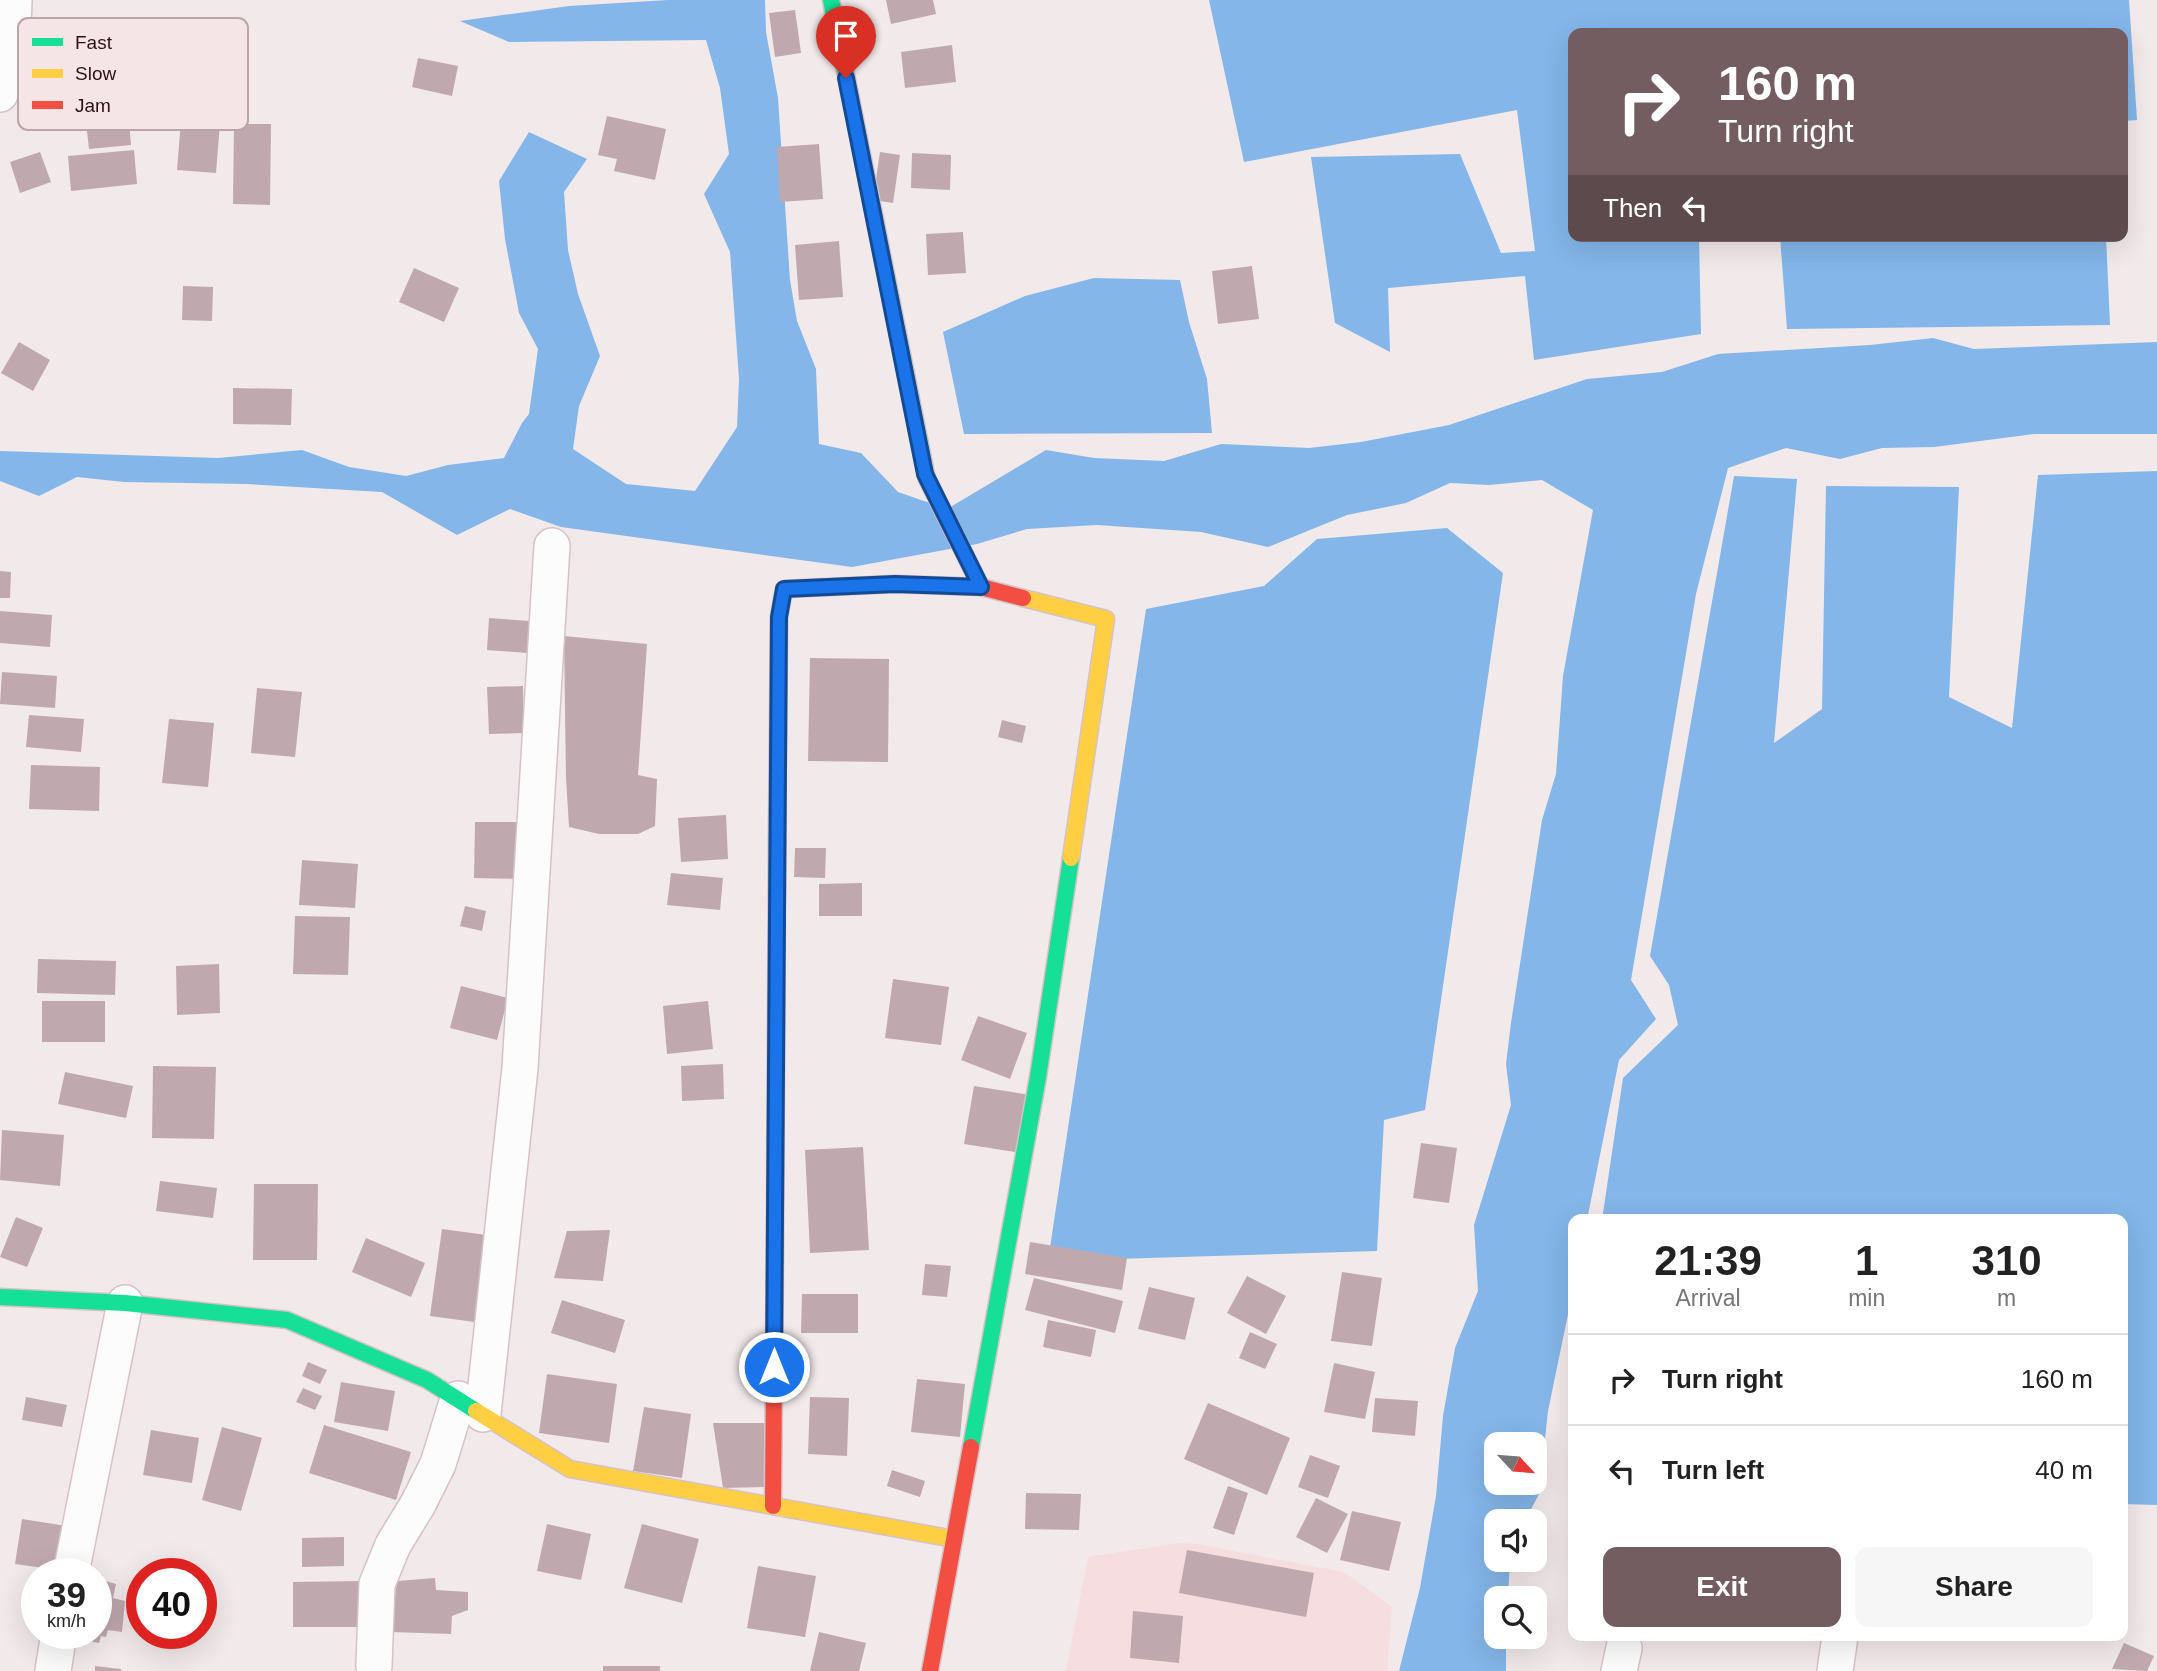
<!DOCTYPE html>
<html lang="en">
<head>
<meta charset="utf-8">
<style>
	body { margin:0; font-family:Arial,sans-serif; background:#f6f6f6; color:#222; height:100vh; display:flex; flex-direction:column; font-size:26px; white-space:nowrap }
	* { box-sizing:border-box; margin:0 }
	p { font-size:23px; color:#767676 }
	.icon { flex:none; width:38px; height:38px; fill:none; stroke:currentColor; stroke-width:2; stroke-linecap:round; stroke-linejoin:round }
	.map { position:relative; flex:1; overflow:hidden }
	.details { position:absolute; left:1568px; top:1214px; width:560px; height:427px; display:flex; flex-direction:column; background:#fff; border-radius:14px; box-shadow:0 7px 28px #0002 }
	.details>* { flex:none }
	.guide { position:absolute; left:1568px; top:28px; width:560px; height:214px; border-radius:14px; box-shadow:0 7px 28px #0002; background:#735d60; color:#fff; overflow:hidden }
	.needle { width:46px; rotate:116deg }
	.fabs { position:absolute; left:1484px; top:1432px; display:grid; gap:14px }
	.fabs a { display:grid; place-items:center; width:63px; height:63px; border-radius:14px; background:#fff; box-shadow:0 7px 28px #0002; font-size:35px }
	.speed { position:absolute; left:21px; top:1558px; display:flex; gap:14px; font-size:35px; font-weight:700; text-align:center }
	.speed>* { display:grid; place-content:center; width:91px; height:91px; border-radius:50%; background:#fff; box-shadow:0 7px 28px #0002; line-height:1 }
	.speed small { font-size:18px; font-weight:400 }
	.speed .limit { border:10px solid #d22; background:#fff; color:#111 }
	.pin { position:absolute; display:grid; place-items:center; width:60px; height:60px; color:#fff; margin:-72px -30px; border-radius:50% 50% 50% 0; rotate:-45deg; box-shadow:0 0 7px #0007 }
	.pin .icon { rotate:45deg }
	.me { position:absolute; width:77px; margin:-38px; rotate:0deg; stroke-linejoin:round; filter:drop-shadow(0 0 5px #0008) }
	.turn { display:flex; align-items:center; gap:24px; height:147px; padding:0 35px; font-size:32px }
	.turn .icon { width:91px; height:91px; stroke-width:2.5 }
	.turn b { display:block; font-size:49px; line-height:60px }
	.then { display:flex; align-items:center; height:66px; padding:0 35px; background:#0003; gap:14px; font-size:26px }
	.eta { display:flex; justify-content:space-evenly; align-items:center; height:119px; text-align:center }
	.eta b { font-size:42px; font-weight:600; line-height:49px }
	.button { display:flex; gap:14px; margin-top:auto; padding:14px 35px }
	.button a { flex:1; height:80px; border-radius:14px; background:#735d60; color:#fff; font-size:28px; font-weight:600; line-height:80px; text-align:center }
	.button a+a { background:#f6f6f6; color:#222 }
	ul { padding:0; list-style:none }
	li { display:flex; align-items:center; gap:21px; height:91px; padding:0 35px; border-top:2px solid #e0e0e0 }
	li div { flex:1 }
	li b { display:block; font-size:26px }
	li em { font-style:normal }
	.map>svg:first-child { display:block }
	.built { fill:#f6dde0 }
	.water { fill:#84b6e9; fill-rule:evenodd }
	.building { fill:#c0a9ae }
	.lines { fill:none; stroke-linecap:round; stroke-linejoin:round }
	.street-casing { stroke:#d6c2c6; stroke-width:38 }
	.fast-casing { stroke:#d6c2c6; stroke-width:19 }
	.slow-casing { stroke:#d6c2c6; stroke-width:19 }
	.jam-casing { stroke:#d6c2c6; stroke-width:19 }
	.street { stroke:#fdfcfc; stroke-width:35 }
	.fast { stroke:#16e098; stroke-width:16 }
	.slow { stroke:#ffcf43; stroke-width:16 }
	.jam { stroke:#f24e42; stroke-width:16 }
	.route-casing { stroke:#114b97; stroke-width:18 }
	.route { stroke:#1a73e8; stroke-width:12 }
	.key { fill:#f6e5e7; stroke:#baa5a8; stroke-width:2 }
	.key-label { font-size:19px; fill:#2e1116 }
</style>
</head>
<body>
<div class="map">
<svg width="2157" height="1671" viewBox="0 0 2157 1671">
	<rect width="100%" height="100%" fill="#f2e9ea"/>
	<path class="built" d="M 1186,1542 L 1344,1572 L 1392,1607 L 1387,1671 L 1066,1671 L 1088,1557 Z"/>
	<g class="water">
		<path d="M 668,0 L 765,0 L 766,32 L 778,98 L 790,280 L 797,321 L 816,369 L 819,444 L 861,453 L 898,492 L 947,509 L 1046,450 L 1094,458 L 1164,461 L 1221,444 L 1309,448 L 1361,442 L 1449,425 L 1587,379 L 1662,372 L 1718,354 L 1870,345 L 1933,338 L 1974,349 L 2157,342 L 2157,434 L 2034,434 L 1934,447 L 1882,448 L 1840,459 L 1786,448 L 1728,468 L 1696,594 L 1631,980 L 1656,1019 L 1619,1060 L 1587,1220 L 1573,1220 L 1573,1290 L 1548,1411 L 1539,1494 L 1525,1521 L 1496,1521 L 1496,1559 L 1510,1559 L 1508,1598 L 1496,1598 L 1496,1636 L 1506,1636 L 1506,1671 L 1399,1671 L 1420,1588 L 1436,1496 L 1443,1416 L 1455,1348 L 1478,1291 L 1474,1225 L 1511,1105 L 1506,1064 L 1511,1023 L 1542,820 L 1556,774 L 1563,676 L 1593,510 L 1542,480 L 1489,485 L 1450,483 L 1406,503 L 1347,515 L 1268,547 L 1201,532 L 1097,525 L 1027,529 L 977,544 L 852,567 L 561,527 L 510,509 L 457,535 L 382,492 L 247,484 L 124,482 L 77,477 L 39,496 L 0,481 L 0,451 L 218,458 L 302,450 L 349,467 L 406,476 L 448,465 L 504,458 L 522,423 L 529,414 L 538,349 L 519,313 L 505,239 L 499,181 L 529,132 L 587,159 L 564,192 L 568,250 L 578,294 L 600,356 L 579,406 L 573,449 L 626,484 L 695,491 L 737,427 L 739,379 L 730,252 L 704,194 L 729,154 L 720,88 L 706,40 L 509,42 L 460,21 L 569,6 ZM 1496,1444 L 1535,1444 L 1535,1482 L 1496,1482 Z"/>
		<path d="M 1209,0 L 2129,0 L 2137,120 L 2123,121 L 2123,33 L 1573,33 L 1573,236 L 1699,236 L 1701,334 L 1534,360 L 1525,276 L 1388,288 L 1390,352 L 1335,323 L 1311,157 L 1460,154 L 1501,253 L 1535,251 L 1517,110 L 1244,162 Z"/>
		<path d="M 1780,236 L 2106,236 L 2110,325 L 1787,329 Z"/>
		<path d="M 1094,278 L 1180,280 L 1189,322 L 1207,379 L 1212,433 L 964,434 L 943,332 L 1025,296 Z"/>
		<path d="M 2157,471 L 2157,1505 L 2123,1504 L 2123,1220 L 1602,1220 L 1623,1078 L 1678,1025 L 1669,985 L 1650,956 L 1734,476 L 1797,479 L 1774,743 L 1822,709 L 1826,486 L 1959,487 L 1949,697 L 2012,728 L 2038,475 Z"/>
		<path d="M 1447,528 L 1503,573 L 1425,1110 L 1384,1120 L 1377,1251 L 1048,1261 L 1146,609 L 1264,586 L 1317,539 Z"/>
	</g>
	<g class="building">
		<path d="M 886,0 L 933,0 L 936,14 L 891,24 Z"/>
		<path d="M 795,10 L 801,53 L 775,57 L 769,13 Z"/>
		<path d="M 952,45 L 956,82 L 905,88 L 901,52 Z"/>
		<path d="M 418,58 L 458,66 L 452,96 L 412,87 Z"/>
		<path d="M 128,110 L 131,145 L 89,149 L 85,114 Z"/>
		<path d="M 607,116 L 666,129 L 655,180 L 614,171 L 617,159 L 598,155 Z"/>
		<path d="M 181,120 L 220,123 L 216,173 L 177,170 Z"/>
		<path d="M 234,124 L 271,124 L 270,205 L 233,204 Z"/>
		<path d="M 819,144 L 823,199 L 780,202 L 777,147 Z"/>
		<path d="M 134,150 L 137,184 L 71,191 L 68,156 Z"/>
		<path d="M 40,152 L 51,182 L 20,193 L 10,162 Z"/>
		<path d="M 880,152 L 900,155 L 893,203 L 873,200 Z"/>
		<path d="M 912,153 L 951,155 L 950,190 L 911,188 Z"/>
		<path d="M 963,232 L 966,273 L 928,275 L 926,234 Z"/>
		<path d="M 839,241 L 843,297 L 799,300 L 795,245 Z"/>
		<path d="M 1252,266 L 1259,319 L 1218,324 L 1212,271 Z"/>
		<path d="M 414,268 L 459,288 L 444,322 L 399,302 Z"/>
		<path d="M 183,286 L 213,287 L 212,321 L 182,320 Z"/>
		<path d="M 19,342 L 50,360 L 33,391 L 1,373 Z"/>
		<path d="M 233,388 L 292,389 L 291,425 L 233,424 Z"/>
		<path d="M 0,571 L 11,572 L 10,598 L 0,598 Z"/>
		<path d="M 0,611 L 52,615 L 50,647 L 0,643 Z"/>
		<path d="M 489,618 L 544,622 L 541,654 L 487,650 Z"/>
		<path d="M 564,636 L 647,644 L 638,775 L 657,779 L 655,826 L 638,834 L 599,834 L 569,827 L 566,778 Z"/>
		<path d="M 810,658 L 889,659 L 888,762 L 808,761 Z"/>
		<path d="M 2,672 L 57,676 L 55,708 L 0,704 Z"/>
		<path d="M 523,686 L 524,733 L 489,734 L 487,687 Z"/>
		<path d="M 257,688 L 302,692 L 295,757 L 251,753 Z"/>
		<path d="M 29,715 L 84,719 L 81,752 L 26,747 Z"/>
		<path d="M 169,719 L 214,723 L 208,787 L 162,783 Z"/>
		<path d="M 1002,720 L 1026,726 L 1022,743 L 998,737 Z"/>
		<path d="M 31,765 L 100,767 L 99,811 L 29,809 Z"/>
		<path d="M 726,815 L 728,859 L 681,862 L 678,818 Z"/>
		<path d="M 475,822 L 524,822 L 523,879 L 474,878 Z"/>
		<path d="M 795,848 L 826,848 L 825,878 L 794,877 Z"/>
		<path d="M 302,860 L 358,864 L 355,908 L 299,905 Z"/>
		<path d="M 671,873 L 723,878 L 720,910 L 667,905 Z"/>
		<path d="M 862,883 L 862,916 L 819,916 L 819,884 Z"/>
		<path d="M 465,906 L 486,911 L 482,931 L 460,926 Z"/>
		<path d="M 295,916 L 350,917 L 348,975 L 293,974 Z"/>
		<path d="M 38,959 L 116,961 L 115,995 L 37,993 Z"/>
		<path d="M 219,964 L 220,1013 L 177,1015 L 176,966 Z"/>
		<path d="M 893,979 L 949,987 L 941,1045 L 885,1038 Z"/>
		<path d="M 461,986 L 508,998 L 497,1040 L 450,1028 Z"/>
		<rect x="42" y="1001" width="63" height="41"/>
		<path d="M 708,1001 L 713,1049 L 667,1054 L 663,1006 Z"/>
		<path d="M 978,1016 L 1027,1033 L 1010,1079 L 961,1060 Z"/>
		<path d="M 723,1064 L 724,1099 L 682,1101 L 681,1066 Z"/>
		<path d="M 153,1066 L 216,1067 L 214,1139 L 152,1138 Z"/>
		<path d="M 65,1072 L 133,1086 L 126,1118 L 58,1104 Z"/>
		<path d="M 974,1086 L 1031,1095 L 1021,1153 L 964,1144 Z"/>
		<path d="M 2,1130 L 64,1135 L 60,1186 L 0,1180 Z"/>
		<path d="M 1421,1143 L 1457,1148 L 1449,1203 L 1413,1198 Z"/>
		<path d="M 863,1147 L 869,1250 L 810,1253 L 805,1150 Z"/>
		<path d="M 160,1181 L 217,1188 L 213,1218 L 156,1211 Z"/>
		<path d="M 254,1184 L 318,1184 L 317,1260 L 253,1260 Z"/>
		<path d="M 16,1217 L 43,1228 L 27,1267 L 0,1257 Z"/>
		<path d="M 442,1229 L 494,1236 L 482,1323 L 430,1316 Z"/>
		<path d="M 610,1230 L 603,1281 L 554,1278 L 567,1231 Z"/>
		<path d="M 366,1238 L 425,1263 L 411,1297 L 352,1272 Z"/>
		<path d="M 1030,1242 L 1127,1258 L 1122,1290 L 1025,1274 Z"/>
		<path d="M 925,1264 L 951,1266 L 947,1297 L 922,1295 Z"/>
		<path d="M 1342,1272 L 1382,1278 L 1372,1346 L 1331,1341 Z"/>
		<path d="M 1247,1276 L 1286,1296 L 1266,1334 L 1227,1313 Z"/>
		<path d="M 1034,1278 L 1123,1301 L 1115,1333 L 1025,1310 Z"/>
		<path d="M 1149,1287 L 1195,1298 L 1185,1340 L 1138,1329 Z"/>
		<path d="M 802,1294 L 858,1294 L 858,1333 L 801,1333 Z"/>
		<path d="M 562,1300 L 625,1320 L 615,1353 L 551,1333 Z"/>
		<path d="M 1048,1320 L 1096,1330 L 1091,1357 L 1043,1347 Z"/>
		<path d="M 1250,1332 L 1277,1344 L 1265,1369 L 1239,1358 Z"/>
		<path d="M 308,1362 L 327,1370 L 320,1384 L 302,1376 Z"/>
		<path d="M 1334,1363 L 1375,1372 L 1365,1419 L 1324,1412 Z"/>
		<path d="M 547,1374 L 617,1384 L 609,1443 L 539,1433 Z"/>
		<path d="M 917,1379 L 965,1384 L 960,1437 L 911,1432 Z"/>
		<path d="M 341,1382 L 395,1391 L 388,1431 L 334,1422 Z"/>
		<path d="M 303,1388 L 322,1396 L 315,1410 L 296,1402 Z"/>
		<path d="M 26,1397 L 67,1405 L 62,1427 L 22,1420 Z"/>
		<path d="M 810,1397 L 849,1398 L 847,1456 L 808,1454 Z"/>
		<path d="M 1375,1398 L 1418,1401 L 1415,1436 L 1372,1432 Z"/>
		<path d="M 1208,1403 L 1290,1438 L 1267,1495 L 1184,1459 Z"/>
		<path d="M 644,1407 L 691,1414 L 682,1478 L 633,1471 Z"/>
		<path d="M 713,1423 L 766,1423 L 767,1487 L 723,1488 Z"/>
		<path d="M 324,1425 L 411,1452 L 396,1500 L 309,1473 Z"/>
		<path d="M 222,1427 L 262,1438 L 241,1511 L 202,1500 Z"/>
		<path d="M 151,1430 L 199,1438 L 192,1483 L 143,1475 Z"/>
		<path d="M 1310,1455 L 1340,1466 L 1328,1498 L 1298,1487 Z"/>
		<path d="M 892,1470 L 925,1481 L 920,1497 L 887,1486 Z"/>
		<path d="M 1228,1486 L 1248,1493 L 1234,1535 L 1213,1528 Z"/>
		<path d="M 1026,1493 L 1081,1494 L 1079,1530 L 1025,1529 Z"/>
		<path d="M 1316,1498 L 1348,1514 L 1327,1553 L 1296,1537 Z"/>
		<path d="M 1352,1511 L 1401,1522 L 1389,1571 L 1340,1560 Z"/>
		<path d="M 22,1519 L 73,1527 L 66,1571 L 15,1564 Z"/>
		<path d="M 547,1524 L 591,1534 L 581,1580 L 537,1571 Z"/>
		<path d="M 642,1524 L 699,1539 L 682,1603 L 624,1588 Z"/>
		<path d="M 1572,1525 L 1573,1525 L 1573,1543 L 1569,1542 Z"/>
		<path d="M 344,1537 L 344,1566 L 302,1567 L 302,1538 Z"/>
		<path d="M 1187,1550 L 1314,1573 L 1306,1617 L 1179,1593 Z"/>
		<path d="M 758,1566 L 816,1576 L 805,1637 L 747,1628 Z"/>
		<path d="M 81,1567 L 103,1575 L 102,1580 L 116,1584 L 113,1598 L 125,1601 L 122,1632 L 108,1630 L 106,1637 L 101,1636 L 99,1643 L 83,1640 L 85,1633 L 96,1633 L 96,1573 L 80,1573 Z"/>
		<path d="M 435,1578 L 436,1590 L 468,1592 L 468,1610 L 452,1616 L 451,1634 L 391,1632 L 397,1581 Z"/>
		<path d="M 360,1581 L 360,1627 L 293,1627 L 293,1582 Z"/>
		<path d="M 1133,1611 L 1183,1616 L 1179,1663 L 1130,1658 Z"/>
		<path d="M 819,1632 L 866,1643 L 859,1671 L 810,1671 Z"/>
		<path d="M 2124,1643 L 2154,1656 L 2147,1671 L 2112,1669 Z"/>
		<path d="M 95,1666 L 121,1669 L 121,1671 L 95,1671 Z"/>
		<rect x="603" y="1666" width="57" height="5"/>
	</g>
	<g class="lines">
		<defs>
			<g id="street">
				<path d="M 0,94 L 12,54 L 14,0"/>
				<path d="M 483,1414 L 520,1068 L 552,546"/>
				<path d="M 71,1573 L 125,1303"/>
				<path d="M 374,1666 L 377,1584 L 393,1545 L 418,1504 L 438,1464 L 458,1399"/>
				<path d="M 53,1671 L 59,1633"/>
				<path d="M 1619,1671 L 1624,1648"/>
				<path d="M 1835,1671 L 1840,1636"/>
			</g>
			<g id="fast">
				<path d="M 831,0 L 927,479"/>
				<path d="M 0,1297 L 125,1303 L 287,1320 L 427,1380 L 476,1411"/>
				<path d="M 971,1447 L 1038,1077 L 1071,858"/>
			</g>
			<g id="slow">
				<path d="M 1023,598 L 1106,619 L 1071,858"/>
				<path d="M 775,1239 L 777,840"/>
				<path d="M 476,1411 L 570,1469 L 954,1539"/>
			</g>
			<g id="jam">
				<path d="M 927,479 L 981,587"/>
				<path d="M 777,840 L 779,617 L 784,589 L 895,584 L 981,587 L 1023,598"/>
				<path d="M 773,1506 L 775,1239"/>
				<path d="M 930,1671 L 971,1447"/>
			</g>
		</defs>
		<use href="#street" class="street-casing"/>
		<use href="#fast" class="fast-casing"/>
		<use href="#slow" class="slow-casing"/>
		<use href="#jam" class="jam-casing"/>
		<use href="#street" class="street"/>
		<use href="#fast" class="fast"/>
		<use href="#slow" class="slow"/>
		<use href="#jam" class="jam"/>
	</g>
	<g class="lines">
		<defs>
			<path id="route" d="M 774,1367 L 779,617 L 784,589 L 895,584 L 981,587 L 925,474 L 846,78"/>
		</defs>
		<use href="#route" class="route-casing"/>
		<use href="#route" class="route"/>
	</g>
	<rect x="18" y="18" width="230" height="112" rx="10" class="key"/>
	<rect x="32" y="38" width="31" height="8" fill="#16e098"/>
	<rect x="32" y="69" width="31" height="9" fill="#ffcf43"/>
	<rect x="32" y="101" width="31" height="8" fill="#f24e42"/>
	<g class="key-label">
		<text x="75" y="49">Fast</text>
		<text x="75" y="80">Slow</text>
		<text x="75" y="112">Jam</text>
	</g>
</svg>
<div class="fabs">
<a><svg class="needle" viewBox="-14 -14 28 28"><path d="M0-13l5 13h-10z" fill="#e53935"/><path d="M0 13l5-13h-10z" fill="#767676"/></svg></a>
<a><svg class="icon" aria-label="sound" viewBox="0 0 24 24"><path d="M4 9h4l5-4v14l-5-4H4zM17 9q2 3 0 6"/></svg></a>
<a><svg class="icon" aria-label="search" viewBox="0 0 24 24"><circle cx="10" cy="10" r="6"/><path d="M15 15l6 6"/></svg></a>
</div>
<div class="speed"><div>39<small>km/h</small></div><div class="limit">40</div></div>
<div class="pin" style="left:846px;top:78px;background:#d93025"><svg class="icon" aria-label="arrive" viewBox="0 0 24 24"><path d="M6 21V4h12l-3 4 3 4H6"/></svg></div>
<svg class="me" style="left:774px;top:1367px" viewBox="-20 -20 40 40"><circle r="17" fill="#1a73e8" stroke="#fff" stroke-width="3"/><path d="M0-11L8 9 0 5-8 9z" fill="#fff"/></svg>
<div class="guide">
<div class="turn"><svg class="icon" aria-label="right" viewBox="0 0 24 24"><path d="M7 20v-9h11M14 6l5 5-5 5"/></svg><div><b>160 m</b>Turn right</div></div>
<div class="then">Then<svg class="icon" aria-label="left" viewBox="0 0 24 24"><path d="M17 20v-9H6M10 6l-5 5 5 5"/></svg></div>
</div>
<section class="details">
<div class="eta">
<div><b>21:39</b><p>Arrival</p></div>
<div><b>1</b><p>min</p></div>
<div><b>310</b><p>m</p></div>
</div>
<ul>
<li><svg class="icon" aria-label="right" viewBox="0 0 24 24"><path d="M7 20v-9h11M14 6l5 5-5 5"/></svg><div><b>Turn right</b></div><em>160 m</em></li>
<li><svg class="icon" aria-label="left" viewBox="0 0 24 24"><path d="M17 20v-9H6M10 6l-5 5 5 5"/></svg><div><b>Turn left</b></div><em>40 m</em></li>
</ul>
<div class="button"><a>Exit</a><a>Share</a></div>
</section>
</div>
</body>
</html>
